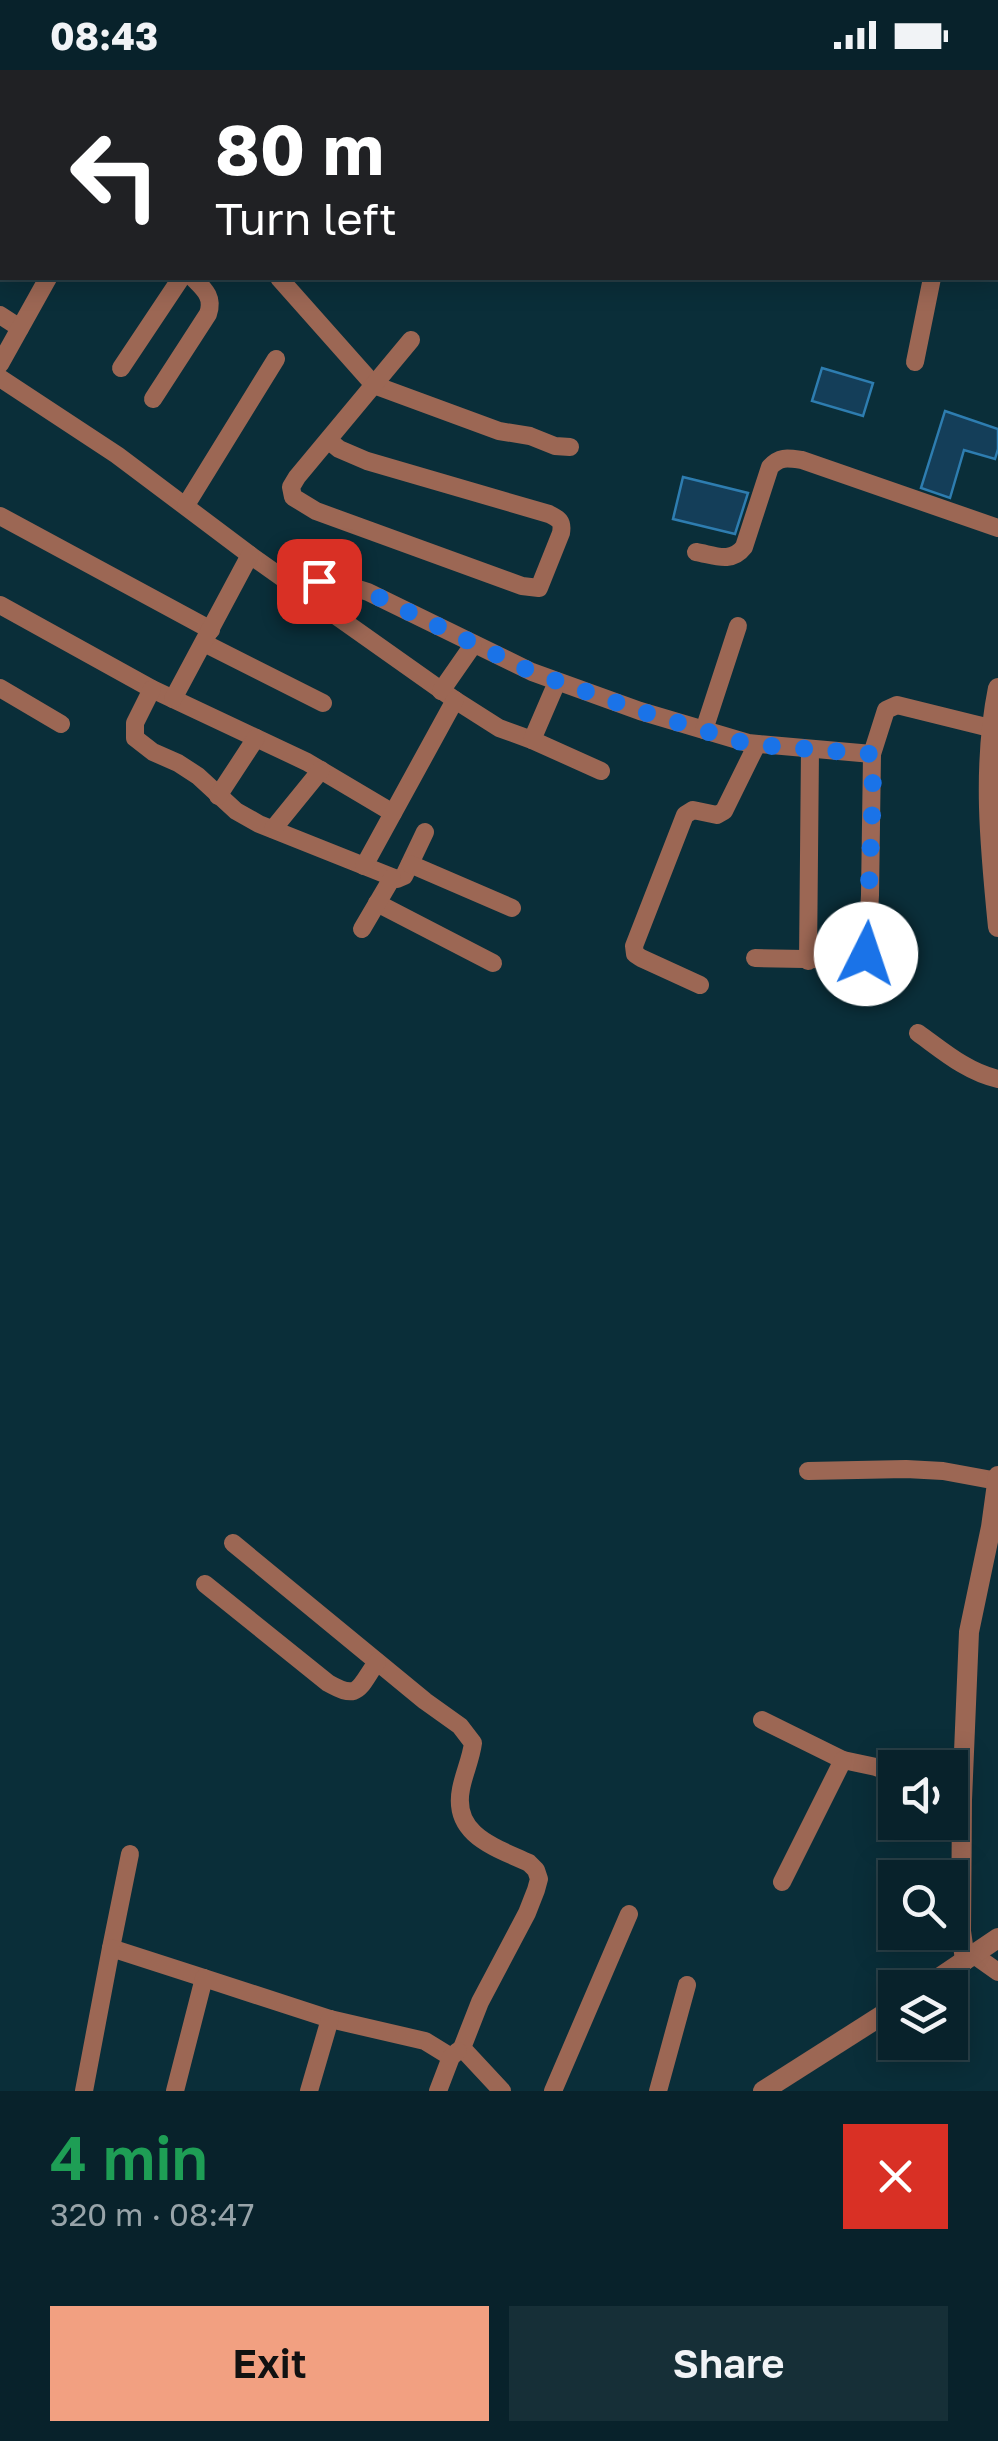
<!DOCTYPE html>
<html lang="en">
<head>
<meta charset="utf-8">
<style>
	body { margin:0; font-family:"Golos Text",sans-serif; background:#162f37; color:#f1f3f6; height:100vh; display:flex; flex-direction:column; font-size:38px; white-space:nowrap }
	* { box-sizing:border-box; margin:0 }
	p { font-size:32px; color:#98a4a9 }
	.icon { flex:none; width:55px; height:55px; fill:none; stroke:currentColor; stroke-width:2; stroke-linecap:round; stroke-linejoin:round }
	.map { position:relative; height:2021px; overflow:hidden }
	.details { display:flex; flex-direction:column; background:#08222b; flex:1 }
	.details>* { flex:none }
	.banner { position:absolute; left:0px; top:0px; width:1000px; height:210px; box-shadow:0 5px 25px #0003,0 0 0 2px #293f47; background:#202124; color:#fff; overflow:hidden }
	.controls { position:absolute; left:878px; top:1680px; display:grid; gap:20px }
	.controls a { display:grid; place-items:center; width:90px; height:90px; border-radius:0px; background:#08222b; box-shadow:0 5px 25px #0003,0 0 0 2px #293f47; font-size:50px }
	.pin { position:absolute; display:grid; place-items:center; width:85px; height:85px; color:#fff; margin:-42px; border-radius:20px; box-shadow:0 5px 15px #0006 }
	.me { position:absolute; width:110px; margin:-55px; rotate:4deg; stroke-linejoin:round; filter:drop-shadow(0 0 8px #0008) }
	.turn { display:flex; align-items:center; gap:35px; height:210px; padding:0 50px; font-size:45px }
	.turn .icon { width:130px; height:130px; stroke-width:2.5 }
	.turn b { display:block; font-size:70px; line-height:85px }
	.round { display:grid; place-items:center; flex:none; width:105px; height:105px; border-radius:0px; background:#162f37 }
	.headline { display:flex; align-items:center; justify-content:space-between; height:170px; padding:0 50px }
	h1 { font-size:60px; font-weight:600; line-height:75px; color:#1e9e55 }
	.button { display:flex; gap:20px; margin-top:auto; padding:20px 50px }
	.button a { flex:1; height:115px; border-radius:0px; background:#f2a081; color:#111; font-size:40px; font-weight:600; line-height:115px; text-align:center }
	.button a+a { background:#162f37; color:#f1f3f6 }
	.status { display:flex; justify-content:space-between; align-items:center; height:70px; padding:0 50px; background:#08222b; direction:ltr }
	.status svg { height:28px; fill:currentColor }
	.map>svg:first-child { display:block }
	.building { fill:#143e59; stroke:#2e7db0; stroke-width:2.5 }
	.lines { fill:none; stroke-linecap:round; stroke-linejoin:round }
	.minor { stroke:#9c6754; stroke-width:18 }
	.tertiary { stroke:#9c6754; stroke-width:20 }
	.route { stroke:#1a73e8; stroke-width:18; stroke-dasharray:0 32.4 }
</style>
</head>
<body>
<div class="status"><b>08:43</b><svg viewBox="0 0 49 12"><path d="M0 12V9h3v3zM5 12V6h3v6zM10 12V3h3v9zM15 12V0h3v12zM26 1h20v11H26zM47 4h2v5h-2z"/></svg></div>
<div class="map">
<svg width="998" height="2021" viewBox="0 0 998 2021">
	<rect width="100%" height="100%" fill="#0a2e39"/>
	<g class="building">
		<path d="M 822,298 L 873,313 L 863,346 L 812,331 Z"/>
		<path d="M 945,341 L 998,359 L 998,379 L 995,389 L 964,380 L 950,428 L 921,418 Z"/>
		<path d="M 683,407 L 748,423 L 735,464 L 673,449 Z"/>
	</g>
	<g class="lines">
		<g class="minor">
			<path d="M 119,0 L 121,2"/>
			<path d="M 223,0 L 225,2"/>
			<path d="M 253,2 L 255,0"/>
			<path d="M 890,2 L 892,0"/>
			<path d="M 0,42 L 2,45"/>
			<path d="M 0,154 L 2,151"/>
			<path d="M 279,208 L 374,315 L 499,361 L 530,366 L 555,376 L 570,377"/>
			<path d="M 0,245 L 20,258"/>
			<path d="M 915,292 L 932,208"/>
			<path d="M 0,294 L 48,208"/>
			<path d="M 121,298 L 181,208"/>
			<path d="M 0,308 L 117,385 L 250,485 L 455,630 L 499,658 L 532,670"/>
			<path d="M 153,329 L 208,244 C 214,227 204,219 193,208"/>
			<path d="M 328,370 L 339,379 L 367,391 L 549,444 C 559,449 563,451 561,463 L 539,518 L 522,516 L 316,441 L 293,427 L 291,417 L 297,407 L 411,270"/>
			<path d="M 186,435 L 276,289"/>
			<path d="M 0,446 L 211,560"/>
			<path d="M 696,482 C 714,485 731,494 744,477 L 770,397 C 780,386 788,388 802,390 L 998,458"/>
			<path d="M 308,525 L 324,508 L 368,522 L 532,602 L 640,641 L 748,673 L 872,684 L 886,640 L 897,635 L 990,658"/>
			<path d="M 0,535 L 152,619 L 307,692 L 393,743"/>
			<path d="M 204,573 L 323,633"/>
			<path d="M 557,612 L 532,670 L 601,701"/>
			<path d="M 0,618 L 61,654"/>
			<path d="M 152,619 L 135,653 L 135,668 L 153,682 L 178,693 L 198,706 L 236,741 L 259,754 L 397,809 L 404,806 L 425,762"/>
			<path d="M 441,621 L 473,575"/>
			<path d="M 173,629 L 250,485"/>
			<path d="M 704,660 L 738,556"/>
			<path d="M 218,726 L 256,668"/>
			<path d="M 273,759 L 321,700"/>
			<path d="M 410,794 L 512,838"/>
			<path d="M 364,796 L 455,630"/>
			<path d="M 377,833 L 493,893"/>
			<path d="M 362,859 L 392,808"/>
			<path d="M 755,888 L 860,890 L 864,888 L 867,877 L 870,825 L 872,684"/>
			<path d="M 808,891 L 810,680"/>
			<path d="M 700,915 L 641,888 L 635,884 L 634,876 L 685,745 L 693,740 L 717,745 L 724,741 L 757,674"/>
			<path d="M 918,963 C 943,981 967,1002 998,1009"/>
			<path d="M 808,1401 L 906,1399 L 943,1401 L 997,1411"/>
			<path d="M 233,1473 L 425,1631 L 460,1656 L 473,1673 C 471,1689 464,1703 461,1719 C 452,1765 495,1777 529,1793 L 536,1800 L 539,1809 L 536,1820 L 527,1843 L 480,1932 L 462,1978 L 502,2021"/>
			<path d="M 205,1514 L 328,1613 C 360,1631 358,1618 377,1592"/>
			<path d="M 762,1650 L 843,1690 L 876,1697 L 895,1704"/>
			<path d="M 130,1784 L 111,1878 L 204,1908"/>
			<path d="M 782,1812 L 843,1690"/>
			<path d="M 974,1885 L 998,1902"/>
			<path d="M 84,2021 L 111,1878"/>
			<path d="M 175,2021 L 204,1908 L 330,1949 L 425,1971 L 451,1987"/>
			<path d="M 309,2021 L 330,1949"/>
			<path d="M 438,2021 L 451,1987 L 458,1981"/>
			<path d="M 553,2021 L 629,1844"/>
			<path d="M 658,2021 L 687,1915"/>
		</g>
		<g class="tertiary">
			<path d="M 851,0 L 853,2"/>
			<path d="M 998,111 L 998,112"/>
			<path d="M 998,618 C 982,697 990,777 998,857"/>
			<path d="M 965,1890 L 961,1861 L 962,1730 L 969,1562 L 991,1457 L 998,1406"/>
			<path d="M 924,1918 L 998,1868"/>
			<path d="M 763,2021 L 895,1937"/>
		</g>
	</g>
	<g class="lines">
		<path class="route" d="M 319,511 L 328,508 L 368,522 L 532,602 L 640,641 L 748,674 L 872,684 L 873,723 L 866,884"/>
	</g>
</svg>
<div class="controls">
<a><svg class="icon" aria-label="sound" viewBox="0 0 24 24"><path d="M4 9h4l5-4v14l-5-4H4zM17 9q2 3 0 6"/></svg></a>
<a><svg class="icon" aria-label="search" viewBox="0 0 24 24"><circle cx="10" cy="10" r="6"/><path d="M15 15l6 6"/></svg></a>
<a><svg class="icon" aria-label="layers" viewBox="0 0 24 24"><path d="M12 4l9 5-9 5-9-5zM3 14l9 5 9-5"/></svg></a>
</div>
<div class="pin" style="left:319px;top:511px;background:#d93025"><svg class="icon" aria-label="arrive" viewBox="0 0 24 24"><path d="M6 21V4h12l-3 4 3 4H6"/></svg></div>
<svg class="me" style="left:866px;top:884px" viewBox="-20 -20 40 40"><circle r="19" fill="#fff"/><path d="M0-13L10 11 0 6-10 11z" fill="#1a73e8"/></svg>
<div class="banner">
<div class="turn"><svg class="icon" aria-label="left" viewBox="0 0 24 24"><path d="M17 20v-9H6M10 6l-5 5 5 5"/></svg><div><b>80 m</b>Turn left</div></div>
</div>
</div>
<section class="details">
<div class="headline"><div><h1>4 min</h1><p>320 m · 08:47</p></div><a class="round" style="background:#d93025;color:#fff"><svg class="icon" aria-label="close" viewBox="0 0 24 24"><path d="M6 6l12 12M18 6L6 18"/></svg></a></div>
<div class="button"><a>Exit</a><a>Share</a></div>
</section>
</body>
</html>
